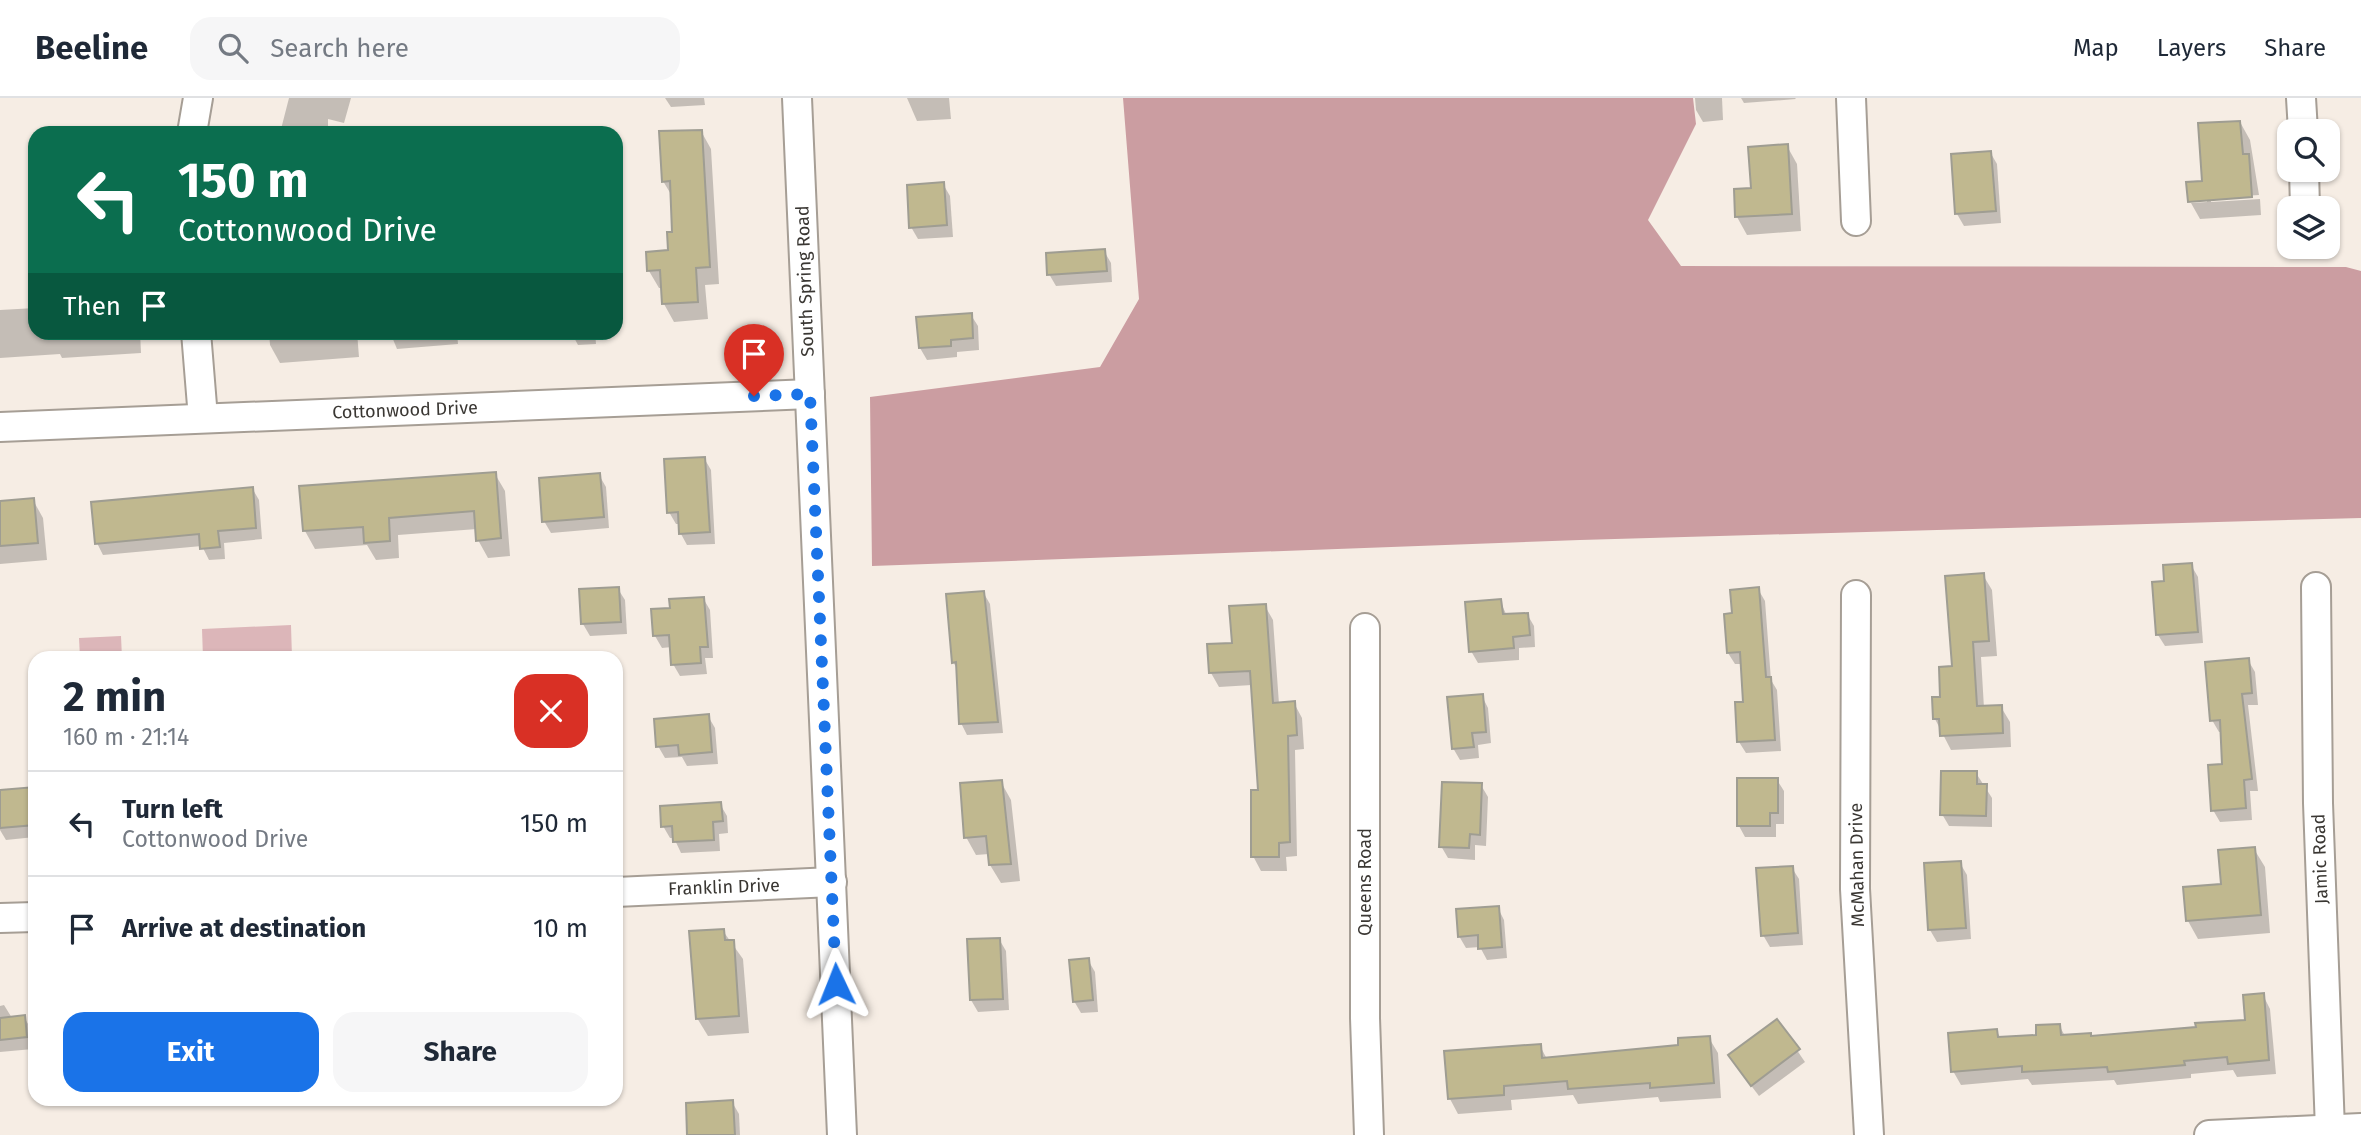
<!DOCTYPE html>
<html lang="en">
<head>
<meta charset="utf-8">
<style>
	body { margin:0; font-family:"Fira Sans",sans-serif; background:#f6f6f7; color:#1f2937; height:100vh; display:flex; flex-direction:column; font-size:26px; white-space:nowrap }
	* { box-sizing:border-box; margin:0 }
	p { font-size:23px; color:#747a83 }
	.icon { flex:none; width:38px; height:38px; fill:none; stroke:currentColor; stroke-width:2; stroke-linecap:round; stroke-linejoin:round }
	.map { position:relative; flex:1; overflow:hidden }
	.details { position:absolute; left:28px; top:553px; width:595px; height:455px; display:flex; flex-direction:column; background:#fff; border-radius:21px; box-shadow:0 2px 5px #0004 }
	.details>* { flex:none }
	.hud { position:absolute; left:28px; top:28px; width:595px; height:214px; border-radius:21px; box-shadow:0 2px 5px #0004; background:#0b6e4f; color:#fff; overflow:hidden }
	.buttons { position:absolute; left:2277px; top:21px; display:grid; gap:14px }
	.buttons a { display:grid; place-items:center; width:63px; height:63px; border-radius:14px; background:#fff; box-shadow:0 2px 5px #0004; font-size:35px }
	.pin { position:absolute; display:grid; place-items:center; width:60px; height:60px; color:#fff; margin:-72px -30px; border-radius:50% 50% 50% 0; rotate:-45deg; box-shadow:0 0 7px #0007 }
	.pin .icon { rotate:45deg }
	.me { position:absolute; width:77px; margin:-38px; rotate:358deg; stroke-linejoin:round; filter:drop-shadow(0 0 5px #0008) }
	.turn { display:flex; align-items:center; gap:24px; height:147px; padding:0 35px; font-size:32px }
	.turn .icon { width:91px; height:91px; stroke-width:2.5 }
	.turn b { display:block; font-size:49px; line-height:60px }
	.then { display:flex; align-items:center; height:66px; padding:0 35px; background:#0003; gap:14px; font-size:26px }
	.round { display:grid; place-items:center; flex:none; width:74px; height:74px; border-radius:21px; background:#f6f6f7 }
	.head { display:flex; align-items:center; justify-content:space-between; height:119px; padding:0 35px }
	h1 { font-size:42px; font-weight:700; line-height:52px }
	.cta { display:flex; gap:14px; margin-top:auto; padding:14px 35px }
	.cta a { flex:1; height:80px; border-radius:21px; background:#1a73e8; color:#fff; font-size:28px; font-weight:700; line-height:80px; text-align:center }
	.cta a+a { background:#f6f6f7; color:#1f2937 }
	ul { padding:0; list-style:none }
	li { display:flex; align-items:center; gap:21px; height:105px; padding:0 35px; border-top:2px solid #e0e1e3 }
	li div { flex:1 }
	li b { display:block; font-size:26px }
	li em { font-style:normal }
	header { display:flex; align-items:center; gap:42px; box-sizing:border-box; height:98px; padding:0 35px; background:#fff; border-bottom:2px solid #e0e1e3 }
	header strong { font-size:33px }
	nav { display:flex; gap:38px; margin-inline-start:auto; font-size:24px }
	.search { width:490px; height:63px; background:#f6f6f7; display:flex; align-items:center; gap:18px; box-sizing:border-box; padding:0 24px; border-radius:21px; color:#747a83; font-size:26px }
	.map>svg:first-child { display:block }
	.green { fill:#dcb6b9 }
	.forest { fill:#cb9da1 }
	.shadow { fill:#0003 }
	.building { fill:#c0b88f; stroke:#9f9d92; stroke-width:2 }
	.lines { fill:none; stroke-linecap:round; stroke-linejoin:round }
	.minor-casing { stroke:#a69e95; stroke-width:32 }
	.minor { stroke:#fff; stroke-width:28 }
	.route { stroke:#1a73e8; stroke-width:12; stroke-dasharray:0 21.6 }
	.labels { text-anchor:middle; stroke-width:7; stroke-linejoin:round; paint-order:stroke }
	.street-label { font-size:18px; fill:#3a3733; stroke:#fff }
</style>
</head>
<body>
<header>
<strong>Beeline</strong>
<div class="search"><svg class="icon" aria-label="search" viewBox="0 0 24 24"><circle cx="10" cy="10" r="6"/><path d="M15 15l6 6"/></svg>Search here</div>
<nav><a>Map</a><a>Layers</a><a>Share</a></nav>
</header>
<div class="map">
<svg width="2361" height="1037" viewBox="0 0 2361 1037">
	<rect width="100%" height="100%" fill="#f6ede4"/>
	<g class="green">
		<path d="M 291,527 L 292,560 L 203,560 L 202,531 Z"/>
		<path d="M 121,538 L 122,560 L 80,560 L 79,540 Z"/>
	</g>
	<path class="forest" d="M 1123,0 L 1693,0 L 1696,26 L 1648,122 L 1681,168 L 2346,169 L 2361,173 L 2361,420 L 1580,442 L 872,468 L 870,299 L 1100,269 L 1139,201 Z"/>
	<g class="shadow">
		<path d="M 289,0 L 351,0 L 344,25 L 328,21 L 328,35 L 280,35 Z"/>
		<path d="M 665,0 L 704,0 L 705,7 L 671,9 Z"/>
		<path d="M 907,0 L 949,0 L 951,21 L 917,23 Z"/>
		<path d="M 1695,0 L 1722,0 L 1723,22 L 1703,24 L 1696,12 Z"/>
		<path d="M 1741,0 L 1795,0 L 1796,1 L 1744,5 Z"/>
		<path d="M 2240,24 L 2250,42 L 2259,97 L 2211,100 L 2211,104 L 2260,101 L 2261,117 L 2200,121 L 2191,105 L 2207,104 L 2204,85 Z"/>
		<path d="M 85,29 L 124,33 L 125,35 L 84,35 Z"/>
		<path d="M 701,33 L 711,51 L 719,186 L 705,187 L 708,221 L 674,224 L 664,206 L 663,190 L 659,190 L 649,173 L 670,154 L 674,135 L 672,98 L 663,83 Z"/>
		<path d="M 1787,48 L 1797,66 L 1801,133 L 1747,137 L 1737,119 Z"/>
		<path d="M 1990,54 L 1997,66 L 2001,125 L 1964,128 L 1957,116 L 1953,57 Z"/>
		<path d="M 943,86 L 950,98 L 953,139 L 918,141 L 911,129 Z"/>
		<path d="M 1104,153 L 1111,165 L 1112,184 L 1056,188 L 1049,176 Z"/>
		<path d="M 35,210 L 35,234 L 140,234 L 141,255 L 62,260 L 60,256 L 0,260 L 0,212 Z"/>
		<path d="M 971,217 L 978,228 L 979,252 L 957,254 L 957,259 L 927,262 L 920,250 L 918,220 Z"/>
		<path d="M 269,234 L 357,234 L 359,259 L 280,265 L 270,247 Z"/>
		<path d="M 390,234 L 457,234 L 458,246 L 397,251 Z"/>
		<path d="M 571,234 L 595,234 L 596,246 L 578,247 Z"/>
		<path d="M 704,360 L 711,372 L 715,446 L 687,447 L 681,436 L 680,426 L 676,426 L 669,414 Z"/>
		<path d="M 495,376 L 505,393 L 510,458 L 488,460 L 478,442 L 477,431 L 398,437 L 399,460 L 376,462 L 367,447 L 315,451 L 305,433 Z"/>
		<path d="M 599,377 L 606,389 L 609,430 L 551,435 L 544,423 Z"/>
		<path d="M 252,390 L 259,402 L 262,441 L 224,445 L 225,461 L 209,462 L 202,448 L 103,457 L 97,445 Z"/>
		<path d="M 33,402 L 43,420 L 47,462 L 0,466 L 0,405 Z"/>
		<path d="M 2191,467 L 2198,479 L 2203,545 L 2165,548 L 2158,537 L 2166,485 Z"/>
		<path d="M 1983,477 L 1992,492 L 1997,558 L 1981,559 L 1984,610 L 2001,609 L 2010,624 L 2011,649 L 1951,652 L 1935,621 Z"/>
		<path d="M 618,491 L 625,502 L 627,536 L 590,538 L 583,526 L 581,493 Z"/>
		<path d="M 1758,491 L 1765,503 L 1771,582 L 1777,592 L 1781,653 L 1746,655 L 1739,644 L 1745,605 L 1742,566 L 1735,566 L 1728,555 L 1734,516 Z"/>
		<path d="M 983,494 L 990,506 L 1003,635 L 967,637 L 961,625 L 958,572 L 953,564 Z"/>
		<path d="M 703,500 L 710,512 L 713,560 L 705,560 L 707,576 L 680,578 L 673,566 L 672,549 L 662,550 L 655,538 L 653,513 L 671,512 Z"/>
		<path d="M 1500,503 L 1507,518 L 1527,516 L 1534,528 L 1535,549 L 1519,550 L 1519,562 L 1478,565 L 1471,553 Z"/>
		<path d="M 1265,508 L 1273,522 L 1279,606 L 1294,605 L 1302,620 L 1304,651 L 1295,652 L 1297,758 L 1286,759 L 1287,773 L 1261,773 L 1253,758 L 1260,694 L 1252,587 L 1219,589 L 1211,575 Z"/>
		<path d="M 2248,562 L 2255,574 L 2258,607 L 2248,607 L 2258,693 L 2250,693 L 2252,722 L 2220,724 L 2213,712 L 2224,668 L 2222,634 L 2219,634 L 2212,622 Z"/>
		<path d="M 1482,598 L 1488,610 L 1491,645 L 1478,647 L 1479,660 L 1460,662 L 1453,650 Z"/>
		<path d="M 708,618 L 715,630 L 718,666 L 687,668 L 682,659 L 665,660 L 658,648 Z"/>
		<path d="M 1976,675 L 1992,700 L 1992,729 L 1949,728 L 1942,716 Z"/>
		<path d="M 1777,682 L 1784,693 L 1784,726 L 1776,726 L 1776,739 L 1745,739 L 1739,728 Z"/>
		<path d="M 1001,684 L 1011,702 L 1020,783 L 1001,785 L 990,767 L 989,756 L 976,757 L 966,739 Z"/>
		<path d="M 1481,687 L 1488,699 L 1486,748 L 1475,747 L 1475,762 L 1448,760 L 1441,748 Z"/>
		<path d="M 0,694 L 35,694 L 35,739 L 6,742 L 0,732 Z"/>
		<path d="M 720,706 L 727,718 L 728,735 L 719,736 L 720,753 L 681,755 L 674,740 L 670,740 L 663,728 Z"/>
		<path d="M 2254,751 L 2265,769 L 2270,835 L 2198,841 L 2188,823 L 2185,791 L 2223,788 Z"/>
		<path d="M 1960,765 L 1967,777 L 1971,841 L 1937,844 L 1930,832 Z"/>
		<path d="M 1792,770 L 1799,781 L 1803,847 L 1770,849 L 1763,837 Z"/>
		<path d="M 1498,810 L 1504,822 L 1507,860 L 1487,862 L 1480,849 L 1466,850 L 1459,838 Z"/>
		<path d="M 723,833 L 743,861 L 749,935 L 708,938 L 697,920 Z"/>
		<path d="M 999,841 L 1006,853 L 1009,912 L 978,914 L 971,902 Z"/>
		<path d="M 1088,862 L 1095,874 L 1098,914 L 1081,915 L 1074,903 Z"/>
		<path d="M 2263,897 L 2270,911 L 2276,976 L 2237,979 L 2233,972 L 2191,976 L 2191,980 L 2117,987 L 2114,982 L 2032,987 L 2028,981 L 1961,987 L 1953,973 L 1996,932 L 2001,941 L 2038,939 L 2059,927 L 2065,938 L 2092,940 L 2198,930 L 2247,923 Z"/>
		<path d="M 4,907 L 12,920 L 24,919 L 31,931 L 33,951 L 0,954 L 0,908 Z"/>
		<path d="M 1777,923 L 1805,964 L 1759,998 L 1737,969 Z"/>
		<path d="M 1709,940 L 1718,955 L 1721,1000 L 1660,1004 L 1658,999 L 1578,1006 L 1573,997 L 1511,1002 L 1512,1012 L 1458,1016 L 1450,1001 L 1446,955 L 1540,948 L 1547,961 L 1680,949 Z"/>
		<path d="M 732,1004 L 739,1016 L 740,1037 L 689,1037 Z"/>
	</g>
	<g class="building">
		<path d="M 2240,23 L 2243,56 L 2249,56 L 2252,99 L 2188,104 L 2186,84 L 2202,83 L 2198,25 Z"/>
		<path d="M 702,32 L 710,169 L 696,170 L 698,204 L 662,206 L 660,172 L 647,173 L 646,154 L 668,152 L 667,134 L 672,134 L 670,83 L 662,84 L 659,33 Z"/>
		<path d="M 1788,46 L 1792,116 L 1735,119 L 1734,91 L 1751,90 L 1748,49 Z"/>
		<path d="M 1991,53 L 1996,113 L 1955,116 L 1951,56 Z"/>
		<path d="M 944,84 L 947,127 L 909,130 L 907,87 Z"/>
		<path d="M 1105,151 L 1107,173 L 1047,177 L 1046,155 Z"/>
		<path d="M 972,215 L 973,240 L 951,242 L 951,248 L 919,250 L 916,219 Z"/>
		<path d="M 705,359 L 710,434 L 679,436 L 678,414 L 667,415 L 664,361 Z"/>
		<path d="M 496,374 L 501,440 L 476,443 L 474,413 L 389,420 L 390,443 L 364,445 L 363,429 L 303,433 L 299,388 Z"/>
		<path d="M 600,375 L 604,419 L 542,424 L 539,380 Z"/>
		<path d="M 253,389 L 256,430 L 218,433 L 220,449 L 200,451 L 199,436 L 95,446 L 91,404 Z"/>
		<path d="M 34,400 L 38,445 L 0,448 L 0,403 Z"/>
		<path d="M 2192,465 L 2198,534 L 2156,537 L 2152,484 L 2164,483 L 2163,467 Z"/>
		<path d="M 1984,475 L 1989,543 L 1973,544 L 1977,608 L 2002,607 L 2003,635 L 1940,638 L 1939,621 L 1933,621 L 1932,599 L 1940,599 L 1939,569 L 1952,568 L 1945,478 Z"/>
		<path d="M 619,489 L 621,524 L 581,526 L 579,491 Z"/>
		<path d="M 1759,489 L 1766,579 L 1771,579 L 1775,642 L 1737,644 L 1735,604 L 1743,604 L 1740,554 L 1727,555 L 1724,516 L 1732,515 L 1730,492 Z"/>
		<path d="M 984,493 L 998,624 L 959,626 L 956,564 L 952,565 L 946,496 Z"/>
		<path d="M 704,499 L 708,549 L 700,549 L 701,565 L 671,567 L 669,537 L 653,538 L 651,511 L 670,510 L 669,501 Z"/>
		<path d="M 1501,501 L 1503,516 L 1528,515 L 1530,537 L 1513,539 L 1514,550 L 1469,554 L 1465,504 Z"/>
		<path d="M 1266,506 L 1273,605 L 1295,603 L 1297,637 L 1288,638 L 1290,744 L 1279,745 L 1279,759 L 1251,759 L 1251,692 L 1258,692 L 1250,573 L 1209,575 L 1207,546 L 1232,545 L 1229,508 Z"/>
		<path d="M 2249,560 L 2252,595 L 2242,596 L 2252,681 L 2244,682 L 2246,710 L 2211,713 L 2208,667 L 2222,666 L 2220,622 L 2210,623 L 2205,564 Z"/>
		<path d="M 1483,596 L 1486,634 L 1472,635 L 1474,649 L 1452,651 L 1447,599 Z"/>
		<path d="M 709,616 L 712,654 L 679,657 L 678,647 L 656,649 L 654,621 Z"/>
		<path d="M 1941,673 L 1977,673 L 1977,686 L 1987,686 L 1986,718 L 1940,717 Z"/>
		<path d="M 1737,680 L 1778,680 L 1778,715 L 1770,715 L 1770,728 L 1737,728 Z"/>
		<path d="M 1002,682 L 1011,766 L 989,767 L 986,738 L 964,740 L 960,685 Z"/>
		<path d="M 1442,684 L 1482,685 L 1480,737 L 1470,736 L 1469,750 L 1439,749 Z"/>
		<path d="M 35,689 L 35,727 L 0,730 L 0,692 Z"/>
		<path d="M 721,704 L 723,723 L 713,724 L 714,742 L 673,744 L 672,728 L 661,729 L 660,708 Z"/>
		<path d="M 2255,749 L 2261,817 L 2186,823 L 2183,789 L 2221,786 L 2218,752 Z"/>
		<path d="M 1961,763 L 1966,830 L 1928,832 L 1924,765 Z"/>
		<path d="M 1793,768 L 1798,835 L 1761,838 L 1756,770 Z"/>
		<path d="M 1499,808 L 1502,849 L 1478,851 L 1478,837 L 1458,839 L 1456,811 Z"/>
		<path d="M 724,831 L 725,842 L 734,842 L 739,918 L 696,921 L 689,833 Z"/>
		<path d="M 1000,840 L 1003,901 L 970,902 L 967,841 Z"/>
		<path d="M 1089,860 L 1093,902 L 1073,904 L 1069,862 Z"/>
		<path d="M 2264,895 L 2269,962 L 2228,966 L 2227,959 L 2184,963 L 2185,967 L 2108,974 L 2107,969 L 2022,974 L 2022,968 L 1951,974 L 1948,935 L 1997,931 L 1998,939 L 2036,937 L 2036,927 L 2060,926 L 2061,937 L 2091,935 L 2091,938 L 2196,929 L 2195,925 L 2245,922 L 2243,897 Z"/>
		<path d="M 25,917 L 27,939 L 0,942 L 0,920 Z"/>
		<path d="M 1777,921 L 1800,951 L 1751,988 L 1728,957 Z"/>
		<path d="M 1710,938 L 1714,985 L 1650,990 L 1650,985 L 1568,991 L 1567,983 L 1504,988 L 1504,997 L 1448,1001 L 1444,953 L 1541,946 L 1542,960 L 1678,947 L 1678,940 Z"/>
		<path d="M 733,1002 L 735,1037 L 687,1037 L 686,1005 Z"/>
	</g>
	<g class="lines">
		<defs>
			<g id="minor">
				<path d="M 797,0 L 842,1037"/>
				<path d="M 1851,0 L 1856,123"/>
				<path d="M 2301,0 L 2303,33"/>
				<path d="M 192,35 L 198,0"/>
				<path d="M 2304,72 L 2305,110"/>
				<path d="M 196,234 L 203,320"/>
				<path d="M 0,329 L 810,296"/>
				<path d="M 2316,489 L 2318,705 L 2330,1032"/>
				<path d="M 1856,497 L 1855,791 L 1869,1037"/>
				<path d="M 1365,530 L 1365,920 L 1369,1037"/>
				<path d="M 616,794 L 832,784"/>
				<path d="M 0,820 L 35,819"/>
				<path d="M 2209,1037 L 2361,1030"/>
			</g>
		</defs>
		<use href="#minor" class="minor-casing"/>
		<use href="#minor" class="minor"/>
	</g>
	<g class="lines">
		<path class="route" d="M 754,298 L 810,296 L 836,886"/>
	</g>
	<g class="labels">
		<g class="street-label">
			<text transform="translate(805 183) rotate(-92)" y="6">South Spring Road</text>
			<text transform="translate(405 312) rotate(-2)" y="6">Cottonwood Drive</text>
			<text transform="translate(2320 761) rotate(-92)" y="6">Jamic Road</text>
			<text transform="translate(1857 767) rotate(-91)" y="6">McMahan Drive</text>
			<text transform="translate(1365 784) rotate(-90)" y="6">Queens Road</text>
			<text transform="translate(724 789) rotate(-2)" y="6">Franklin Drive</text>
		</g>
	</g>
</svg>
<div class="buttons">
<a><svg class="icon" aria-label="search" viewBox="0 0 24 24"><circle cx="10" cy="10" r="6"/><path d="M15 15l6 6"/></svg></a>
<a><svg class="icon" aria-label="layers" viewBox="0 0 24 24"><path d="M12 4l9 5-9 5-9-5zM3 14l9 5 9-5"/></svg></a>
</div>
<div class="pin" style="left:754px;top:298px;background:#d93025"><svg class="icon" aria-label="arrive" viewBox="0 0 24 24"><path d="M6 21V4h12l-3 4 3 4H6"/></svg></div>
<svg class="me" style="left:836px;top:886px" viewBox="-20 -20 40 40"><path d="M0-17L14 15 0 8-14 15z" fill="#1a73e8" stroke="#fff" stroke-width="4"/></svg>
<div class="hud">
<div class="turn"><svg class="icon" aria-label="left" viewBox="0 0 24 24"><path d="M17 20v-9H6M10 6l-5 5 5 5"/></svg><div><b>150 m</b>Cottonwood Drive</div></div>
<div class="then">Then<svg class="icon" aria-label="arrive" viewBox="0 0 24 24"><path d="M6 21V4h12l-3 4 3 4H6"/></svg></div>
</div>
<section class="details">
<div class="head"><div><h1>2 min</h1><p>160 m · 21:14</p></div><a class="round" style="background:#d93025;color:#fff"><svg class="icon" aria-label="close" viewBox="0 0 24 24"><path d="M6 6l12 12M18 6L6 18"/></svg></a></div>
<ul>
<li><svg class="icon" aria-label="left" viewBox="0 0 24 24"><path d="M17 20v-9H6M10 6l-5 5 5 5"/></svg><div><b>Turn left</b><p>Cottonwood Drive</p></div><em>150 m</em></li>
<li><svg class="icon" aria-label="arrive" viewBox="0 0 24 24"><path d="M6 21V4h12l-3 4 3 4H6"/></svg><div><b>Arrive at destination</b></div><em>10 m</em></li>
</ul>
<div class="cta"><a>Exit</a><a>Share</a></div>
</section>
</div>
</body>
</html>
